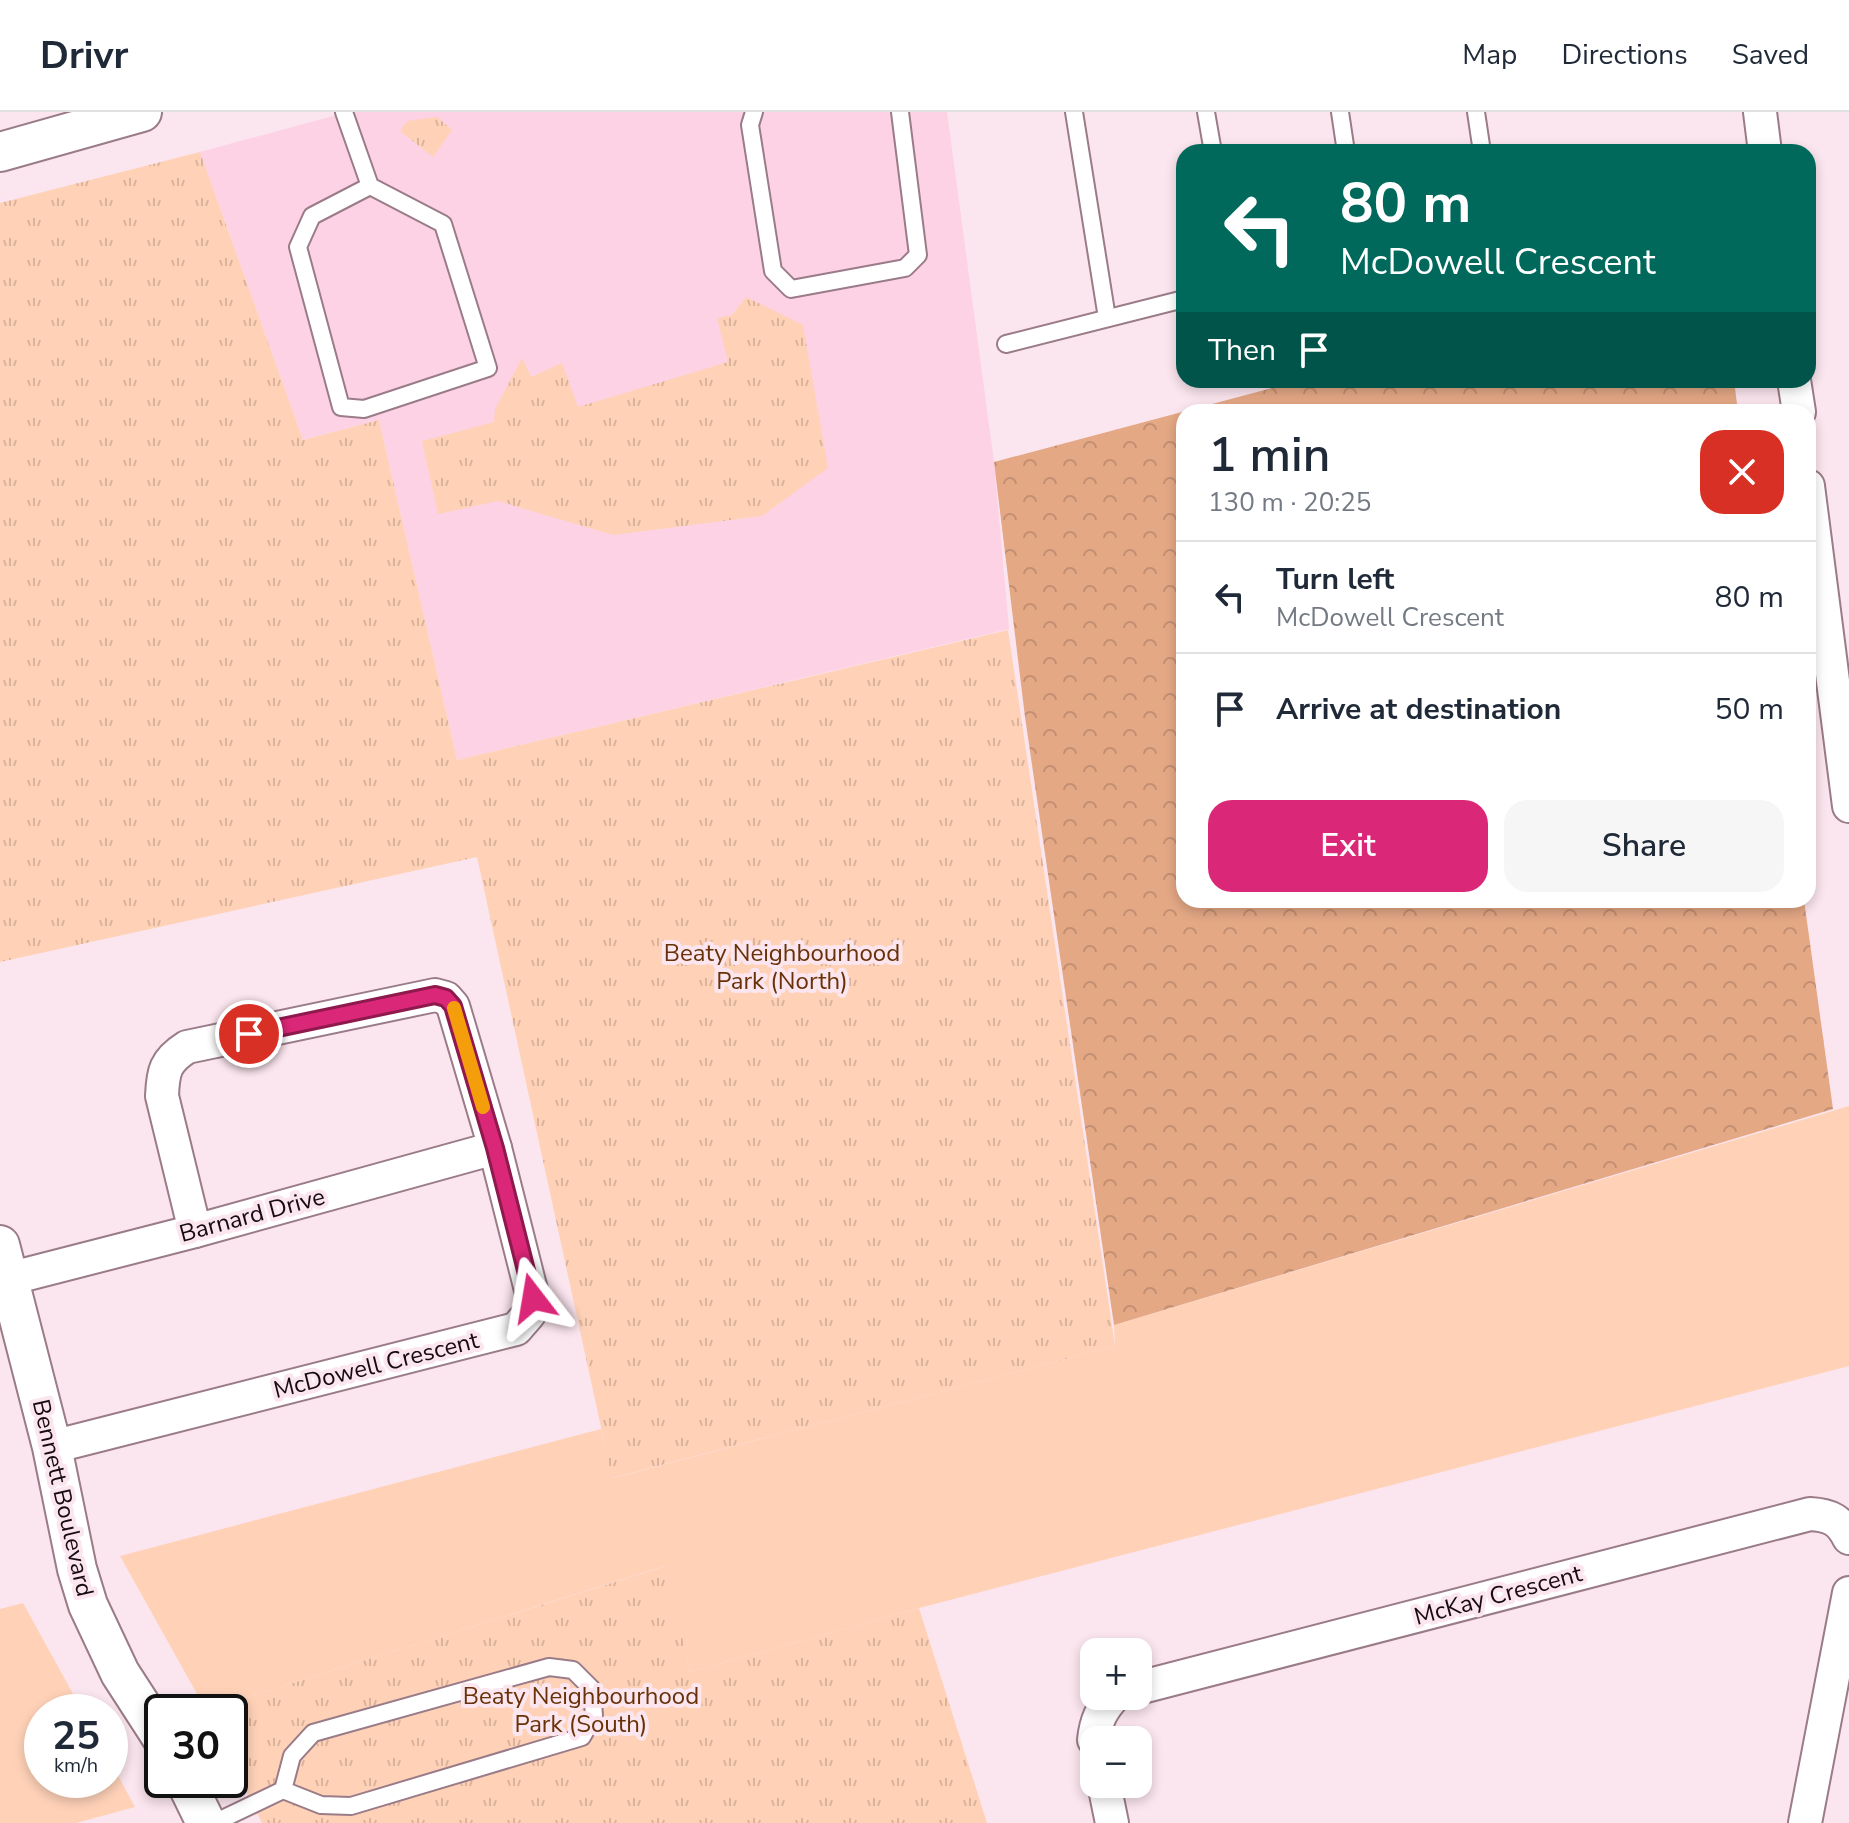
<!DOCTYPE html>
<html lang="en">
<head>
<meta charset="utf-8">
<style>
	body { margin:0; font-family:"Nunito Sans",sans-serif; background:#f6f6f7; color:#1f2937; height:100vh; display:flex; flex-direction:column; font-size:30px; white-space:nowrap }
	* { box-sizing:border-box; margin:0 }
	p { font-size:26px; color:#747a83 }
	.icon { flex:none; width:44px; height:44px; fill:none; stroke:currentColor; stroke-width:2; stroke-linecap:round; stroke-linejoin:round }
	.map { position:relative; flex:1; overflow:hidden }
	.details { position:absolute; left:1176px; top:292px; width:640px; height:504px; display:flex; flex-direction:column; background:#fff; border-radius:24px; box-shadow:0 4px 12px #0003 }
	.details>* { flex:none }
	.hud { position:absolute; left:1176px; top:32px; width:640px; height:244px; border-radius:24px; box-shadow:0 4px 12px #0003; background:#00695c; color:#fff; overflow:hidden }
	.buttons { position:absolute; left:1080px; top:1526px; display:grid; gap:16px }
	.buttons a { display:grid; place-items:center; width:72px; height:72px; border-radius:16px; background:#fff; box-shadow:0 4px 12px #0003; font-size:40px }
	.speed { position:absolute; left:24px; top:1582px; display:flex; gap:16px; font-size:40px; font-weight:700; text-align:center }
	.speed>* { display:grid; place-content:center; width:104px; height:104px; border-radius:50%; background:#fff; box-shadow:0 4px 12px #0003; line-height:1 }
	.speed small { font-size:20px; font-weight:400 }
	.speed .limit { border:4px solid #111; border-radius:12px; background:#fff; color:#111 }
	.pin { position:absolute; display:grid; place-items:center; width:68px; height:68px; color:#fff; margin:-34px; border:4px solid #fff; border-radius:50%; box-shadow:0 2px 8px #0007 }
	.me { position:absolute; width:88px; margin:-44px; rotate:346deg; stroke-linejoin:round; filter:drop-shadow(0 0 6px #0008) }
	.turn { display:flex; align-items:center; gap:28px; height:168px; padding:0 32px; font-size:36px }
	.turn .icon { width:104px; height:104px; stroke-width:2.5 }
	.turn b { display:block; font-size:56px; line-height:68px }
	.then { display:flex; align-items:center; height:76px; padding:0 32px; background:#0003; gap:16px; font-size:30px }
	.round { display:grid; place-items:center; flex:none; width:84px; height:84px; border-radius:24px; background:#f6f6f7 }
	.head { display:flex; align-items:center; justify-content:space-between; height:136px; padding:0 32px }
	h1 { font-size:48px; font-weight:600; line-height:60px }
	.primary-button { display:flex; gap:16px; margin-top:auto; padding:16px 32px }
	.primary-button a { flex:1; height:92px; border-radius:24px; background:#db2777; color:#fff; font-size:32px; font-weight:600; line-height:92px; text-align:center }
	.primary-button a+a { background:#f6f6f7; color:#1f2937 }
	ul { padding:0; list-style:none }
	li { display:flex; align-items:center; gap:24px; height:112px; padding:0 32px; border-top:2px solid #e0e1e3 }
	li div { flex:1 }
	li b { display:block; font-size:30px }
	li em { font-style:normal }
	header { display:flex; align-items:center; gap:48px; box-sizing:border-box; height:112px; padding:0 40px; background:#fff; border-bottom:2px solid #e0e1e3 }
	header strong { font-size:38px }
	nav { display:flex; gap:44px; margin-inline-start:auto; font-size:28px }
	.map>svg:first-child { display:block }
	.built { fill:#fdd2e4 }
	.green { fill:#ffd2b8 }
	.forest { fill:url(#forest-crowns) }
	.park { fill:url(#park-tufts) }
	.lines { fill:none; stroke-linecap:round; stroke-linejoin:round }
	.service-casing { stroke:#9a7b88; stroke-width:20 }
	.minor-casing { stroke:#9a7b88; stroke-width:36 }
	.tertiary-casing { stroke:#9a7b88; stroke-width:42 }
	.service { stroke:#fff; stroke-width:16 }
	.minor { stroke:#fff; stroke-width:32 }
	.tertiary { stroke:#fff; stroke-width:38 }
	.route-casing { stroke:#8e194d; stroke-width:20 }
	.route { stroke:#db2777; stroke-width:14 }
	.slow { stroke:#f59e0b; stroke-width:14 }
	.labels { text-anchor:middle; stroke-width:8; stroke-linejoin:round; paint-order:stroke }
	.park-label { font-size:24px; fill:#683107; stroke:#fbe5ee }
	.street-label { font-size:24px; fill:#160b10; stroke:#fbe5ee }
</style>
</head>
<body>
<header>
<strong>Drivr</strong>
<nav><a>Map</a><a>Directions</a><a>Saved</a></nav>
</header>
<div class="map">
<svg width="1849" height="1711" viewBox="0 0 1849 1711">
	<defs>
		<pattern id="forest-crowns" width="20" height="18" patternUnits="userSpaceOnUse" patternTransform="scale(2)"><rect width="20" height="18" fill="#e4a885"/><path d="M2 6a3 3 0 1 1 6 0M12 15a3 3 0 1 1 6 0" fill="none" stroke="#c38f72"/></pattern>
		<pattern id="park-tufts" width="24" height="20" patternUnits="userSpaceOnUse" patternTransform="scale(2)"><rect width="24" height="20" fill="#ffd2b8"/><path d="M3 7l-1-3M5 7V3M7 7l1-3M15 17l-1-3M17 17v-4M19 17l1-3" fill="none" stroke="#dab39d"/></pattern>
	</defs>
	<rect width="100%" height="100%" fill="#fbe5ee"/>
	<path class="built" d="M 348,0 L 947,0 L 994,350 L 1009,517 L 457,648 L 379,308 L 303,328 L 200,40 Z"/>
	<g class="green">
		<path d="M 1849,994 L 1849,1254 L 919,1496 L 690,1560 L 665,1454 L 206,1598 L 120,1444 L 601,1317 L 613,1366 L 1115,1234 L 1114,1213 Z"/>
		<path d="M 23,1491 L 83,1600 L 42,1600 L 42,1668 L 110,1668 L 110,1649 L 135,1695 L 76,1711 L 0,1711 L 0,1497 Z"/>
	</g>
	<path class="forest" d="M 1302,268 L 1734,268 L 1738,300 L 1184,300 L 1184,788 L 1804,788 L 1833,997 L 1114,1213 L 1025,605 L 994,350 Z"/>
	<g class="park">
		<path d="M 437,5 L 452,18 L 433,45 L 400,19 L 407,9 Z"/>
		<path d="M 200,40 L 303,328 L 379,308 L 457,648 L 1008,518 L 1115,1234 L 612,1366 L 477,745 L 0,850 L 0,91 Z"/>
		<path d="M 746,185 L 803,213 L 828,356 L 762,404 L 613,423 L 498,389 L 438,402 L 422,329 L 494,310 L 495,297 L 522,246 L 531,265 L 562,251 L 578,295 L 728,250 L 717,206 L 732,203 Z"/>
		<path d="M 666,1454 L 690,1560 L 919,1496 L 987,1711 L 262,1711 L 230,1647 L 230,1600 L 207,1600 L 206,1598 Z"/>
	</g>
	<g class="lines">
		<defs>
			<g id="service">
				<path d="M 344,0 L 370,74 L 443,112 L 488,256 L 364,297 L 341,295 L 298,135 L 312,104 L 370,74"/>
				<path d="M 754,0 L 750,13 L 773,159 L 791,177 L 905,156 L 918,143 L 900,0"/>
				<path d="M 1074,0 L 1107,206"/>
				<path d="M 1206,0 L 1213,40"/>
				<path d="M 1340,0 L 1346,40"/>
				<path d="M 1476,0 L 1482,40"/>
				<path d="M 1006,232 L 1184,187"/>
				<path d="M 214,1711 L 283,1678 L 321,1693 L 351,1694 L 582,1625 L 594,1604 L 592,1577 L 573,1558 L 549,1555 L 313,1621 L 292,1644 L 283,1678"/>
			</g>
			<g id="minor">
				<path d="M 1760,0 L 1765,40"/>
				<path d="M 1794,268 L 1799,300"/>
				<path d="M 1808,374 L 1849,694"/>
				<path d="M 8,1167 L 195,1119 L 495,1036"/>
				<path d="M 52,1335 L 516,1217 L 529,1202 L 533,1186 L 495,1036 L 453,894 L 446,886 L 435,883 L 187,935 C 165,949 163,959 162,984 L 195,1119"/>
				<path d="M 1138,1576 L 1810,1402 C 1830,1403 1840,1408 1849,1426"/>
				<path d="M 1094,1628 C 1096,1609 1101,1598 1114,1584"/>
				<path d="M 1104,1672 L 1112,1711"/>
				<path d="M 1805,1711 L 1849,1481"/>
			</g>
			<g id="tertiary">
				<path d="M 0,40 L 142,0"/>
				<path d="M 0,1133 L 52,1335 L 77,1457 L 88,1493 L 120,1561 L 162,1626"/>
				<path d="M 185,1668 L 206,1711"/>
			</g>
		</defs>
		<use href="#service" class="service-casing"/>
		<use href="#minor" class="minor-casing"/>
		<use href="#tertiary" class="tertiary-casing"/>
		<use href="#service" class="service"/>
		<use href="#minor" class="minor"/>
		<use href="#tertiary" class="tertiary"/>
	</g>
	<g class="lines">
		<defs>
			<path id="route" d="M 249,922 L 435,883 L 446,886 L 453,894 L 495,1036 L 533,1186"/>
		</defs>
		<use href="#route" class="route-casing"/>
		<use href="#route" class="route"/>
		<path class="slow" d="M 454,896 L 483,995"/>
	</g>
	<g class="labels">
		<g class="park-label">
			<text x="782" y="849">Beaty Neighbourhood<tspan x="782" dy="28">Park (North)</tspan></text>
			<text x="581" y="1592">Beaty Neighbourhood<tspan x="581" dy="28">Park (South)</tspan></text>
		</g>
		<g class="street-label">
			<text transform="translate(252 1103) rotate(-15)" y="8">Barnard Drive</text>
			<text transform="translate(376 1253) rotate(-14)" y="8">McDowell Crescent</text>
			<text transform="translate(63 1386) rotate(77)" y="8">Bennett Boulevard</text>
			<text transform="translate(1498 1483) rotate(-15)" y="8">McKay Crescent</text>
		</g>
	</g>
</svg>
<div class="buttons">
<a>+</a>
<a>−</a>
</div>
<div class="speed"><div>25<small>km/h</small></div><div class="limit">30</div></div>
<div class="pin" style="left:249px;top:922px;background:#d93025"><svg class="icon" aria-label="arrive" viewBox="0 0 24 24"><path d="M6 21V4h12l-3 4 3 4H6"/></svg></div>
<svg class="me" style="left:533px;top:1186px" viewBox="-20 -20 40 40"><path d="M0-17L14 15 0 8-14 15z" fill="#db2777" stroke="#fff" stroke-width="4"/></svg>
<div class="hud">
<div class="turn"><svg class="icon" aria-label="left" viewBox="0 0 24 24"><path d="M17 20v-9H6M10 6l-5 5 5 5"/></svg><div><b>80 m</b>McDowell Crescent</div></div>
<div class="then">Then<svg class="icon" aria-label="arrive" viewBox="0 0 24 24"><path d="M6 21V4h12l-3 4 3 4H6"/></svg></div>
</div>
<section class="details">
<div class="head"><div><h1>1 min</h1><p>130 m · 20:25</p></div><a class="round" style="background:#d93025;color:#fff"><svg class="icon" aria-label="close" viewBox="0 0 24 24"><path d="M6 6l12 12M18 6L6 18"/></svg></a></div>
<ul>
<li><svg class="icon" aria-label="left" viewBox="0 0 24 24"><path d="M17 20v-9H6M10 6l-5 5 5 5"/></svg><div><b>Turn left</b><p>McDowell Crescent</p></div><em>80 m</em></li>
<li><svg class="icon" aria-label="arrive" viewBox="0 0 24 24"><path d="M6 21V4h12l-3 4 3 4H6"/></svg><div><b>Arrive at destination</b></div><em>50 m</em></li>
</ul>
<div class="primary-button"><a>Exit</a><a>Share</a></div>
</section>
</div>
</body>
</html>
